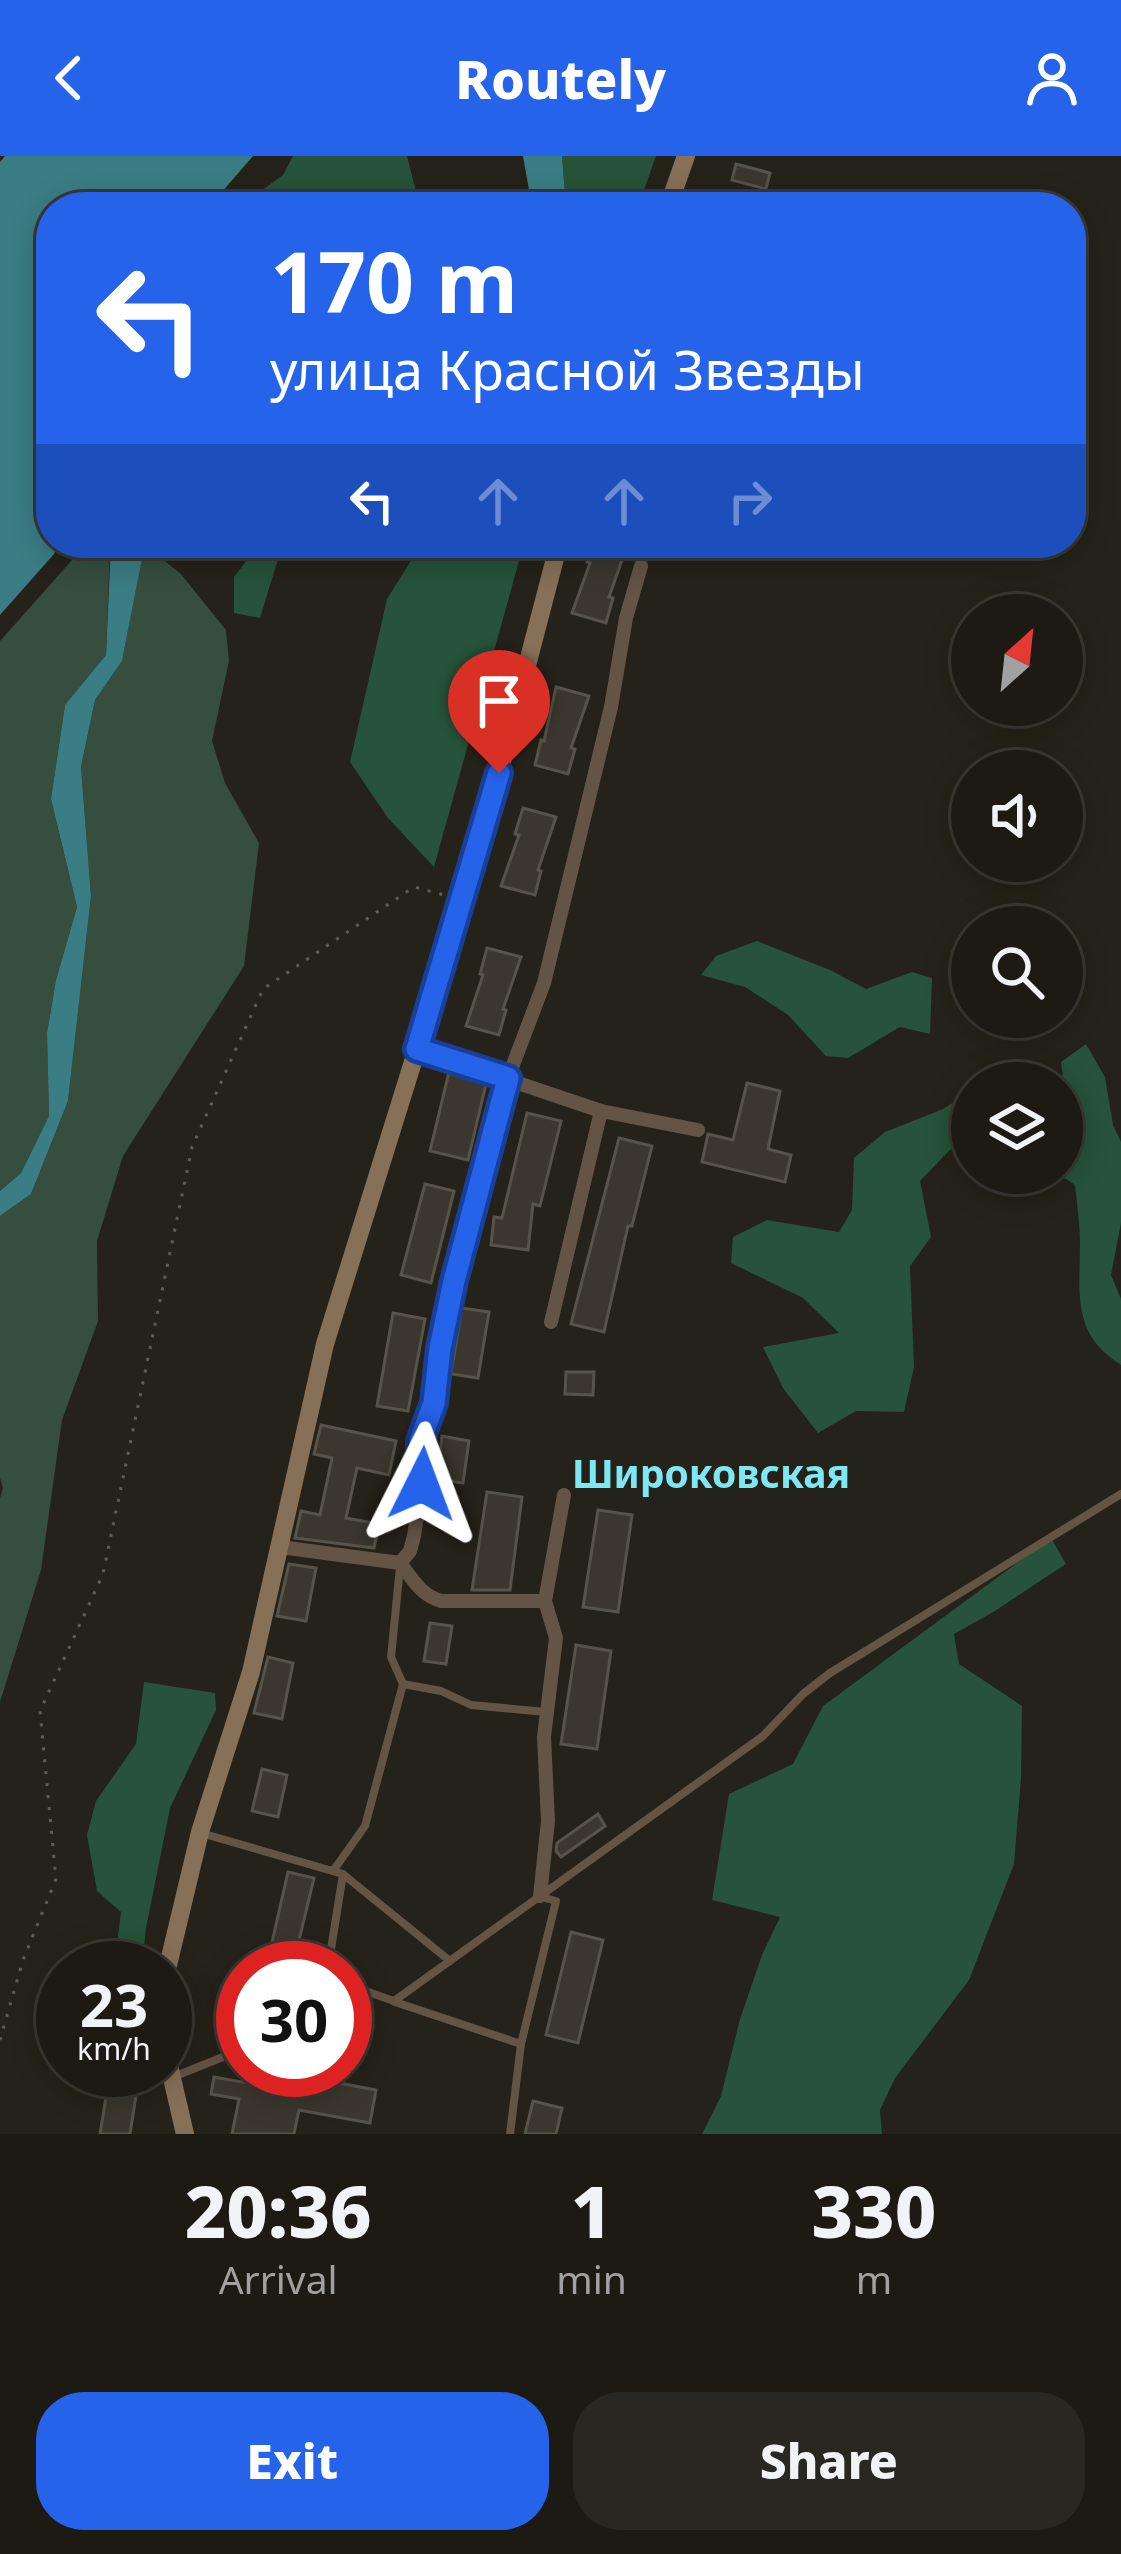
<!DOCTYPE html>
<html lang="en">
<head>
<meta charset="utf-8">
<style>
	body { margin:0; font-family:"Noto Sans",sans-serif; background:#292721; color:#f1f3f6; height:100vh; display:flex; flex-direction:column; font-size:45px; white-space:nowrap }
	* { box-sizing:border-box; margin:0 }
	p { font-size:39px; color:#a0a1a0 }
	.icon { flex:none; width:66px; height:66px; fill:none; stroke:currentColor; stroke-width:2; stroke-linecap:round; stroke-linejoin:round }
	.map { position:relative; height:1978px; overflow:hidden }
	.panel { display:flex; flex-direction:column; background:#1c1a13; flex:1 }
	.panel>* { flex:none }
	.guide { position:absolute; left:36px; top:36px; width:1050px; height:366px; border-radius:48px; box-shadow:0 6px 30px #0003,0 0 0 3px #3a3833; background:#2563eb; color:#fff; overflow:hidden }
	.needle { width:78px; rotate:27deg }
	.buttons { position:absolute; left:951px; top:438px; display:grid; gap:24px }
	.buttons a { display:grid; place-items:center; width:132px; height:132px; border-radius:50%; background:#1c1a13; box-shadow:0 6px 30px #0003,0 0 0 3px #3a3833; font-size:60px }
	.speed { position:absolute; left:36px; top:1785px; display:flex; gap:24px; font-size:60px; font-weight:700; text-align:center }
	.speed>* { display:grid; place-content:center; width:156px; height:156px; border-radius:50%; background:#1c1a13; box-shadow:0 6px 30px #0003,0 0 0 3px #3a3833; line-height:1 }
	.speed small { font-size:30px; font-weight:400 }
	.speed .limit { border:18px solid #d22; background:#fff; color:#111 }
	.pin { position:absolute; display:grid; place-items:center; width:102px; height:102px; color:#fff; margin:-123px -51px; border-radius:50% 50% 50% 0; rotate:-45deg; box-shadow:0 0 12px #0007 }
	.pin .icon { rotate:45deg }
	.me { position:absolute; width:132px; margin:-66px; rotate:3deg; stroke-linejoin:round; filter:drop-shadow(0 0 9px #0008) }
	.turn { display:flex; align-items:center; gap:42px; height:252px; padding:0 36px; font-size:54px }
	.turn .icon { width:156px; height:156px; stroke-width:2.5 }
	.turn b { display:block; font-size:84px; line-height:102px }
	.lanes { display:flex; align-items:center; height:114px; padding:0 36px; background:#0003; justify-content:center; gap:60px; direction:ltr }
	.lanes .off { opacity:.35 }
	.eta { display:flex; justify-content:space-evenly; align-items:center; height:204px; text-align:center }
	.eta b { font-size:72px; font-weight:800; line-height:84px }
	.button { display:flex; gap:24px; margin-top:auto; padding:24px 36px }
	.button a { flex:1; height:138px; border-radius:48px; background:#2563eb; color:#fff; font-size:48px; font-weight:800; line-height:138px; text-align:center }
	.button a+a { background:#292721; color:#f1f3f6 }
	header { display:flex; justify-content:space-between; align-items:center; height:156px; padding:0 36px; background:#2563eb; color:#fff; font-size:54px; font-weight:800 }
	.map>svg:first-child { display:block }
	.green { fill:#354e3e }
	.forest { fill:#265339 }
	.water { fill:#3b7d84 }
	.building { fill:#3b372e; stroke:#565349; stroke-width:3 }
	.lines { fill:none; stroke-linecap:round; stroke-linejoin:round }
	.path { stroke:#605d55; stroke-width:3; stroke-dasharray:3 9; stroke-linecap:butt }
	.lane { stroke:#635445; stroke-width:8 }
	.street { stroke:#635445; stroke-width:14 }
	.secondary { stroke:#877058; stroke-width:18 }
	.route-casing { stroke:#184099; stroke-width:30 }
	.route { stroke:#2563eb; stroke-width:21 }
	.labels { text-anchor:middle; stroke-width:12; stroke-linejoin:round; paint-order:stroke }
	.neighbourhood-label { font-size:39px; font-weight:bold; fill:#7de7f4; stroke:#252219 }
</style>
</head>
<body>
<header><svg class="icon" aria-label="back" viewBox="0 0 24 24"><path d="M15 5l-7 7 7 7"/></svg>Routely<svg class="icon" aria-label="person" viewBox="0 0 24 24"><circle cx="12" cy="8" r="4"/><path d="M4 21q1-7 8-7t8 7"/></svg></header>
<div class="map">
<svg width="1121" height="1978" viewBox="0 0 1121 1978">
	<rect width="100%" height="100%" fill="#252219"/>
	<g class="green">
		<path d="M 110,387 L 106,499 L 65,549 L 51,643 L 77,751 L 56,824 L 47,877 L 49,960 L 21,1017 L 0,1035 L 0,485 L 73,403 Z"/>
		<path d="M 144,389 L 180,417 L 226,474 L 229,505 L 212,585 L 225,627 L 259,687 L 244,810 L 123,1000 L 97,1085 L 98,1165 L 62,1264 L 41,1414 L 0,1546 L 0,1342 L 3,1332 L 0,1322 L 0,1060 L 31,1038 L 68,945 L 91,740 L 81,611 L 95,544 L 122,505 Z"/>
	</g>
	<g class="forest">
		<path d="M 293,0 L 407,0 L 420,51 L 239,51 L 283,19 Z"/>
		<path d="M 562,0 L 656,0 L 638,51 L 566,51 Z"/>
		<path d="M 260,387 L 283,387 L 260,462 L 234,457 L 234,421 Z"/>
		<path d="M 422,387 L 524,387 L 434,711 L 388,662 L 350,606 L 387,443 Z"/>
		<path d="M 757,785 L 830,814 L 866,833 L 912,816 L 932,822 L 930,878 L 900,871 L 848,902 L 826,900 L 788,859 L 745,831 L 701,819 L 716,800 Z"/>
		<path d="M 1086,888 L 1105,921 L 1113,969 L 1121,986 L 1121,1067 L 1111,1119 L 1121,1143 L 1121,1209 C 1071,1178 1080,1138 1080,1088 C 1080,1068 1077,1048 1075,1029 L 1057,1017 L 1062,1017 C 1062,979 1067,944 1061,906 Z"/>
		<path d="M 965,939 L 970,973 L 920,1025 L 931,1081 L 910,1110 L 914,1211 L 904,1256 L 856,1255 L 818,1277 L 783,1232 L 763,1191 L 839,1177 L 803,1142 L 731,1107 L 733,1081 L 767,1064 L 839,1076 L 852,1054 L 854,1002 L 885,976 L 943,953 Z"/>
		<path d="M 1051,1382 L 1066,1408 L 995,1455 L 954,1478 L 959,1508 L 1022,1550 L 1021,1622 L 1014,1708 L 969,1824 L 895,1922 L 880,1954 L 882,1978 L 702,1978 L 721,1940 L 740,1863 L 762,1799 L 780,1761 L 712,1744 L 729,1638 L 793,1608 L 823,1550 Z"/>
		<path d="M 144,1526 L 215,1537 L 216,1554 L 170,1652 L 146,1772 L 142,1812 L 95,1812 L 116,1796 L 121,1756 L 97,1735 L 87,1679 L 96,1645 L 136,1588 Z"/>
	</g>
	<g class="water">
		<path d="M 5,0 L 253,0 L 209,51 L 51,51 L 51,387 L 58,387 L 54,398 L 0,459 L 0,6 Z"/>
		<path d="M 523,0 L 562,0 L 566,51 L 532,51 Z"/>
		<path d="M 111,387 L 145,387 L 122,505 L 95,544 L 81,611 L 91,740 L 68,945 L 31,1038 L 0,1060 L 0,1035 L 21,1017 L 49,960 L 47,877 L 56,824 L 77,751 L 51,643 L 65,549 L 106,499 Z"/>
	</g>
	<g class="building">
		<path d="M 736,8 L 770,17 L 766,33 L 732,24 Z"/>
		<path d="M 592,387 L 628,387 L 609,441 L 613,442 L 606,467 L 572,457 L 590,407 L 587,406 Z"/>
		<path d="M 556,531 L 589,540 L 571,592 L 575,593 L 568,618 L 535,609 L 541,584 L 544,585 Z"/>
		<path d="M 523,652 L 556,661 L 538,714 L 541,715 L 535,739 L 501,730 L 519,679 L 515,678 Z"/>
		<path d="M 487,792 L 521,801 L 503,853 L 506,854 L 499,879 L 466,870 L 483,819 L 480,818 Z"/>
		<path d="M 449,916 L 486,928 L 468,1004 L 430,995 Z"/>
		<path d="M 747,927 L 780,935 L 768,993 L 791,999 L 785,1026 L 702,1006 L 708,978 L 733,984 Z"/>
		<path d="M 527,957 L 561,965 L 540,1050 L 533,1048 L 528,1094 L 491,1089 L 494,1061 L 502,1062 Z"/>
		<path d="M 619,982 L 652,990 L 632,1070 L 628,1070 L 604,1176 L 571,1168 Z"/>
		<path d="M 425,1028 L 454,1035 L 431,1127 L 401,1119 Z"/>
		<path d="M 462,1152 L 489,1156 L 478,1222 L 451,1218 Z"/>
		<path d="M 393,1157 L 425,1163 L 408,1255 L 377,1250 Z"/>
		<path d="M 566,1216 L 594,1216 L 593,1239 L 565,1238 Z"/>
		<path d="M 321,1269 L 396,1285 L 389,1319 L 357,1312 L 346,1362 L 379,1368 L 374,1392 L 295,1382 L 301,1355 L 320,1359 L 332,1302 L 314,1298 Z"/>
		<path d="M 442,1280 L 469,1285 L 463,1327 L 437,1323 Z"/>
		<path d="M 487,1336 L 522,1341 L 510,1434 L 472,1434 Z"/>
		<path d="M 598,1354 L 632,1359 L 618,1456 L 583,1451 Z"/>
		<path d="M 289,1408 L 316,1412 L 306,1465 L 277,1460 Z"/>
		<path d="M 430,1467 L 452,1470 L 446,1508 L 424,1505 Z"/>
		<path d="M 576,1489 L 611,1495 L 597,1593 L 561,1588 Z"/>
		<path d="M 268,1501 L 293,1507 L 282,1563 L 254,1557 Z"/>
		<path d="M 262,1613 L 287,1619 L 278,1661 L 252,1655 Z"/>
		<path d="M 598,1658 L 605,1670 L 561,1701 L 556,1695 L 557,1687 Z"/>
		<path d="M 288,1716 L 314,1722 L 295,1801 L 270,1795 Z"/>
		<path d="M 571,1776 L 603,1784 L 578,1887 L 546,1879 Z"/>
		<path d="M 302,1920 L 376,1934 L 370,1967 L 299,1954 L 294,1978 L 232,1978 L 239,1943 L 211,1938 L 214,1921 L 299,1936 Z"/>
		<path d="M 107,1935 L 136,1940 L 130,1978 L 100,1978 Z"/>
		<path d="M 533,1945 L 562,1952 L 556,1978 L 525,1978 Z"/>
	</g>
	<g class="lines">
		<path class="path" d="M 0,1884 L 23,1804 L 56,1723 L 40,1555 L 103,1418 L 192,991 L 263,833 L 414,731 L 444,739"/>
		<g class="lane">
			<path d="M 400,1411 L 391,1501 L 403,1528 L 441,1535 L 471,1549 L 546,1556"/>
			<path d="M 201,1677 L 343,1718 L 328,1812"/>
			<path d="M 333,1715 L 365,1670 L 403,1528"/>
			<path d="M 344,1719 L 450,1805"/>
			<path d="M 345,1828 L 394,1845 L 763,1580 L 803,1538 L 830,1517 L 1121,1338"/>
			<path d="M 395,1846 L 521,1888 L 510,1978"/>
			<path d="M 521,1888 L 556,1745 L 541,1741"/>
			<path d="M 345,1907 L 352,1909"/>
			<path d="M 173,1921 L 243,1893"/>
		</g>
		<g class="street">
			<path d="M 417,893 L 601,955 L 698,974"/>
			<path d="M 551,1166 L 601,955"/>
			<path d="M 280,1391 L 400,1407 C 413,1424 421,1439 441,1445 L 545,1445"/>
			<path d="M 400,1407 L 410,1395 L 414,1380 L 422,1328 L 420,1285 L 438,1233 L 441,1192 L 454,1125 L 508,922 L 544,827 L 611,551 L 626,462 L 641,410"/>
			<path d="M 540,1740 L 548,1665 L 544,1581 L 556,1482 L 545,1445 L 564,1339"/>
		</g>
		<g class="secondary">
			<path d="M 668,51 L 686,0"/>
			<path d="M 165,1822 L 200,1676 L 251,1516 L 325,1188 L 417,893 L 499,617 L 559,387"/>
			<path d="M 165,1892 L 185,1978"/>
		</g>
	</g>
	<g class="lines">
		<defs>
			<path id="route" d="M 422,1328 L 420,1285 L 434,1247 L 440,1192 L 454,1125 L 508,922 L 417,893 L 499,617"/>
		</defs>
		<use href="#route" class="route-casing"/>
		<use href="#route" class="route"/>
	</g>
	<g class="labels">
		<g class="neighbourhood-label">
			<text x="711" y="1332">Широковская</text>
		</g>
	</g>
</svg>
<div class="buttons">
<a><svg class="needle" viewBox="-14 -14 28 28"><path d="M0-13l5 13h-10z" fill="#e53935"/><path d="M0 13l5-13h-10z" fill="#a0a1a0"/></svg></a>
<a><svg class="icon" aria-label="sound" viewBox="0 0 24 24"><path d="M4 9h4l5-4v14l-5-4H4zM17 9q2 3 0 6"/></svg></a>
<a><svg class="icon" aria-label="search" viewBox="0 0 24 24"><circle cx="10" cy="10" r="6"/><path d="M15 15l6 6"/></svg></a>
<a><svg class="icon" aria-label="layers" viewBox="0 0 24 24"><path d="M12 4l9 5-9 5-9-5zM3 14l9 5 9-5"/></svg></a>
</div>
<div class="speed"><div>23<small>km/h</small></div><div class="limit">30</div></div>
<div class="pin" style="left:499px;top:617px;background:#d93025"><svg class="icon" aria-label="arrive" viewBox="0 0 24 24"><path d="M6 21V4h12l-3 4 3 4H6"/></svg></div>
<svg class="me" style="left:422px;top:1328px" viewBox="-20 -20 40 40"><path d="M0-17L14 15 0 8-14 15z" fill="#2563eb" stroke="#fff" stroke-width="4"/></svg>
<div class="guide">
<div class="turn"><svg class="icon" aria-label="left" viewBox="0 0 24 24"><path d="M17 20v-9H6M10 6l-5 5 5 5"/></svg><div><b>170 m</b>улица Красной Звезды</div></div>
<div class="lanes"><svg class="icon" aria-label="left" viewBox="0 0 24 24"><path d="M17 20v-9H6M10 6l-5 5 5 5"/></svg><svg class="icon off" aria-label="ahead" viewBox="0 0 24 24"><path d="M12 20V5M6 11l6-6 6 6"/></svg><svg class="icon off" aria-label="ahead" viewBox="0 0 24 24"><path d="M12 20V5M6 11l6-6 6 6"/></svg><svg class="icon off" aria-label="right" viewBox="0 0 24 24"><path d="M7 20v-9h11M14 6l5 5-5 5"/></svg></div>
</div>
</div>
<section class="panel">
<div class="eta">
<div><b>20:36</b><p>Arrival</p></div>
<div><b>1</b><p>min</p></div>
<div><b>330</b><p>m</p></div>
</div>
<div class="button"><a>Exit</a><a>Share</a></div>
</section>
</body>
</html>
